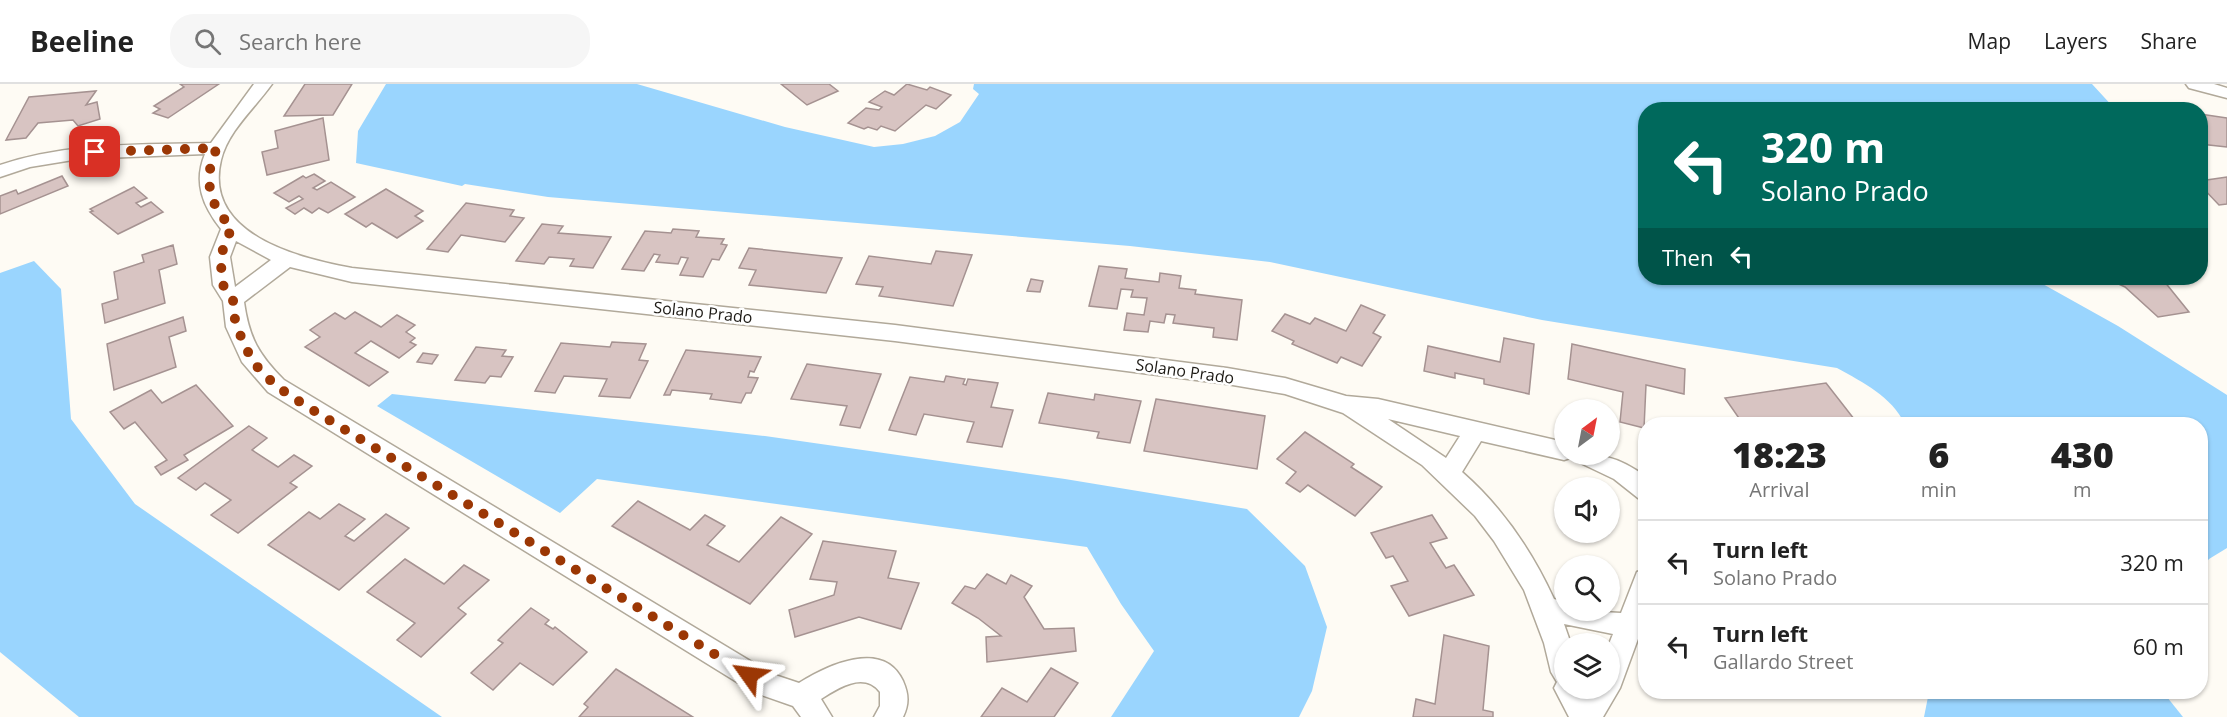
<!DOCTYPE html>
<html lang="en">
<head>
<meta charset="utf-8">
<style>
	body { margin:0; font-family:"Open Sans",sans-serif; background:#f6f6f6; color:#222; height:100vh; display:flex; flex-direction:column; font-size:22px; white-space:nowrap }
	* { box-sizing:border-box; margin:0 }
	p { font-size:20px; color:#767676 }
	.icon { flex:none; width:33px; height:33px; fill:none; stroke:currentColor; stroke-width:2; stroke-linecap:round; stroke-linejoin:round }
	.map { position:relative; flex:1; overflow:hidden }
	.sheet { position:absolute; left:1638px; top:333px; width:570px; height:282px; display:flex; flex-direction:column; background:#fff; border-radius:24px; box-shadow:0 2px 4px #0004 }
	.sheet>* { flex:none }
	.hud { position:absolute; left:1638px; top:18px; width:570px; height:183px; border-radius:24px; box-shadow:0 2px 4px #0004; background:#00695c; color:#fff; overflow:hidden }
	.needle { width:39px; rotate:32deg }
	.fabs { position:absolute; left:1554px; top:315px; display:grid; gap:12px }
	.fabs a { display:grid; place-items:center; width:66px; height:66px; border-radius:50%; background:#fff; box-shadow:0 2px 4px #0004; font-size:30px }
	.pin { position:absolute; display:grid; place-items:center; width:51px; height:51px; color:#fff; margin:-26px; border-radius:12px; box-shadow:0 3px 9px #0006 }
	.me { position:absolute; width:66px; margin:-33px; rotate:301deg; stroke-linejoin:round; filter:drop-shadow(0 0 4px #0008) }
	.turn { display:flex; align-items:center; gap:21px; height:126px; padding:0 24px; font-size:27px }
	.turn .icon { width:78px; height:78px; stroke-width:2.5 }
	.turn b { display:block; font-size:42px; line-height:51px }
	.then { display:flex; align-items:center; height:57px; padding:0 24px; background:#0003; gap:12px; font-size:22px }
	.eta { display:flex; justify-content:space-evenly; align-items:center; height:102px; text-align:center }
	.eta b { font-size:36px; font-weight:800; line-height:42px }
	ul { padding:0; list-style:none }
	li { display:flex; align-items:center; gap:18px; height:84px; padding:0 24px; border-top:2px solid #e0e0e0 }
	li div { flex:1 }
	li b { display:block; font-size:22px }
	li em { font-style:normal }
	header { display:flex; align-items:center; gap:36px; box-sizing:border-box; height:84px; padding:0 30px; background:#fff; border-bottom:2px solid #e0e0e0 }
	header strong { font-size:28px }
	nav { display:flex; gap:33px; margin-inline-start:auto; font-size:21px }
	.search { width:420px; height:54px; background:#f6f6f6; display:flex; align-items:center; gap:15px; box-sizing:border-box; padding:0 21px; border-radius:24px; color:#767676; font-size:22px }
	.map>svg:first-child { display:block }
	.water { fill:#9ad5fe }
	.building { fill:#d8c4c2; stroke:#a59291; stroke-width:1.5 }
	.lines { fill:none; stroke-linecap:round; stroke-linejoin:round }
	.minor-casing { stroke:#b1a99a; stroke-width:3 }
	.minor { fill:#fff; fill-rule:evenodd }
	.route { stroke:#9b3705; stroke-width:10; stroke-dasharray:0 18 }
	.labels { text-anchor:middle; stroke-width:5; stroke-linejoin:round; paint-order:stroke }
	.street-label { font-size:16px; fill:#1d1a15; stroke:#fff }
</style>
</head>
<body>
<header>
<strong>Beeline</strong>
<div class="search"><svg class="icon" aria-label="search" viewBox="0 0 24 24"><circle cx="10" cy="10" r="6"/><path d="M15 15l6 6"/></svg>Search here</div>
<nav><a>Map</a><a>Layers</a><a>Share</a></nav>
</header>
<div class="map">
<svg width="2227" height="633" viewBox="0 0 2227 633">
	<rect width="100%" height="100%" fill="#fefbf4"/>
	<g class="water">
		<path d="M 386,0 L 637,0 L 785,43 L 874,63 L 903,60 L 935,52 L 960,38 L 979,10 L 973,5 L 974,0 L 2092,0 L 2115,25 L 1646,26 L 1646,194 L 2032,194 L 2118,242 L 2227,311 L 2227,464 L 2209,475 L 2201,485 L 2200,340 L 1905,340 C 1891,312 1864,299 1837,284 L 1542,236 L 1270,178 L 1130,162 L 548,113 L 465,100 L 462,102 L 356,79 L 358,47 Z"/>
		<path d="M 34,177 L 61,205 L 71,335 L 135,420 L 442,633 L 79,633 L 0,568 L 0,189 Z"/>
		<path d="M 392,310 L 765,352 L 1065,395 L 1247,425 L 1305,482 L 1327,543 L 1312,607 L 1299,633 L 1111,633 L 1154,567 L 1121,520 L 1087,463 L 597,395 L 560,429 L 377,322 Z"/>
		<path d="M 1929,608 L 2163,608 L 2183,633 L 1924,633 Z"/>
	</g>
	<g class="building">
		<path d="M 219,0 L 168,34 L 153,29 L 160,25 L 154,22 L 184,3 L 180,0 Z"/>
		<path d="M 305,0 L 352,0 L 333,31 L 284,32 Z"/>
		<path d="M 781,0 L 829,0 L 838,7 L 807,21 Z"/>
		<path d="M 907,0 L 927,6 L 930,3 L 951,11 L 936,25 L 926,21 L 895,47 L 881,42 L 877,46 L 868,43 L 864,45 L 848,39 L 866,24 L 879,26 L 882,23 L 869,18 L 885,7 L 894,11 Z"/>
		<path d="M 96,7 L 86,21 L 97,18 L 100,35 L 78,42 L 73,36 L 38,39 L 26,54 L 6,56 L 29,13 Z"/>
		<path d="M 2200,30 L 2227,34 L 2227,63 L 2200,60 Z"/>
		<path d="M 323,34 L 329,76 L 267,91 L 262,68 L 278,64 L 275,47 Z"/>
		<path d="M 314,90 L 325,97 L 313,104 L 317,106 L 331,98 L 355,113 L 328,129 L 319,124 L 312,129 L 304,124 L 295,130 L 286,124 L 303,115 L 299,112 L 289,118 L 274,109 L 303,92 L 306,94 Z"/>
		<path d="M 62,92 L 68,102 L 0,130 L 0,112 L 16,106 L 18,110 Z"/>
		<path d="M 2227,93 L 2227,120 L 2219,121 L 2200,101 L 2200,97 Z"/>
		<path d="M 134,103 L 147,114 L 136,119 L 141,123 L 151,118 L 163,128 L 118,150 L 90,128 L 93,127 L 90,125 Z"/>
		<path d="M 386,105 L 423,127 L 415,132 L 423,137 L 397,154 L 372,139 L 366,143 L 345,130 Z"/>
		<path d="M 466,119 L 514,126 L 510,132 L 524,134 L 505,158 L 461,151 L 448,168 L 427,165 Z"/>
		<path d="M 542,140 L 563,142 L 558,149 L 611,153 L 593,184 L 570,182 L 574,175 L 549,173 L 544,180 L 516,177 Z"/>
		<path d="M 673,145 L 699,147 L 696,153 L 724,155 L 721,160 L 727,161 L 719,176 L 712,175 L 703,193 L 680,191 L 688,174 L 681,173 L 678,180 L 656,178 L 660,171 L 654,170 L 644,187 L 622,185 L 645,147 L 671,149 Z"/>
		<path d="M 173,161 L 177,180 L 159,186 L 165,219 L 105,239 L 102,220 L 118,215 L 114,188 L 144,178 L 142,171 Z"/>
		<path d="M 749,164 L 842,174 L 826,209 L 749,201 L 756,186 L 739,184 Z"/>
		<path d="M 936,167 L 972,171 L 953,222 L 879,212 L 883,203 L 856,200 L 869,172 L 931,180 Z"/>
		<path d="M 1099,182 L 1127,185 L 1125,194 L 1159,198 L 1160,189 L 1181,192 L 1179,204 L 1196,206 L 1195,210 L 1242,216 L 1237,256 L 1213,253 L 1214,244 L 1173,239 L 1175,231 L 1166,230 L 1164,239 L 1150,237 L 1148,248 L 1124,246 L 1127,229 L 1144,231 L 1147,214 L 1131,213 L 1133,206 L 1121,205 L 1117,225 L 1089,222 Z"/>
		<path d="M 2106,194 L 2165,194 L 2164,197 L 2189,228 L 2158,233 L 2125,203 Z"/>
		<path d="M 1031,195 L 1043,197 L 1040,208 L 1027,207 Z"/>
		<path d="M 1361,221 L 1385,231 L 1373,249 L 1381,253 L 1362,282 L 1341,273 L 1337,279 L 1292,260 L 1294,257 L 1272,247 L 1285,230 L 1310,240 L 1315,234 L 1346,247 Z"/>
		<path d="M 355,228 L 381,243 L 397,231 L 415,241 L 406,248 L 415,254 L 410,258 L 416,261 L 399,274 L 371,257 L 355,269 L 388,288 L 369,302 L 305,263 L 320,253 L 310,246 L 335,229 L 345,235 Z"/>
		<path d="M 183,233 L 186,247 L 169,253 L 176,283 L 114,306 L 107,260 Z"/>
		<path d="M 1504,254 L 1534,260 L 1529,310 L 1484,300 L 1484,295 L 1455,289 L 1455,294 L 1424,287 L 1428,262 L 1500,278 Z"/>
		<path d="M 612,258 L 646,260 L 639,276 L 648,277 L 630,314 L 599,312 L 607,295 L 564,292 L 555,309 L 535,307 L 561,259 L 610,263 Z"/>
		<path d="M 1572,260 L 1685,285 L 1684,310 L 1646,301 L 1644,344 L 1620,338 L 1623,308 L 1568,295 Z"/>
		<path d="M 476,263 L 506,266 L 502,272 L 513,273 L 501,293 L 490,292 L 485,299 L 455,296 Z"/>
		<path d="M 686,266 L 761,273 L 754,288 L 750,287 L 748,293 L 758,294 L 751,309 L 746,309 L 741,319 L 710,315 L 712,310 L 672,306 L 670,311 L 664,311 Z"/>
		<path d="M 423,269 L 438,271 L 432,280 L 417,278 Z"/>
		<path d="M 807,280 L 881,290 L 860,344 L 840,341 L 847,322 L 791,315 Z"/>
		<path d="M 946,292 L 965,295 L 963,300 L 966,301 L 968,295 L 998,299 L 991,323 L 1013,326 L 1002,363 L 967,358 L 974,338 L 924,330 L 916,351 L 889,346 L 910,293 L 944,298 Z"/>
		<path d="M 1826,299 L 1858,340 L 1743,340 L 1725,314 Z"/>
		<path d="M 196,301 L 233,342 L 184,371 L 188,376 L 161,391 L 155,383 L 167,376 L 135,338 L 124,345 L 110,328 L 151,306 L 162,319 Z"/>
		<path d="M 1048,309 L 1094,316 L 1095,310 L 1141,317 L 1130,359 L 1097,354 L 1099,348 L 1039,339 Z"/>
		<path d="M 1156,315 L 1265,332 L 1257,385 L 1144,367 Z"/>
		<path d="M 249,342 L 267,354 L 252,366 L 278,383 L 294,371 L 312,382 L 290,399 L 297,403 L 238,449 L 211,431 L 231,416 L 205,399 L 196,406 L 178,394 Z"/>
		<path d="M 1305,348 L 1354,380 L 1351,383 L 1382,403 L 1355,432 L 1308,401 L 1300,408 L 1286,399 L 1296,388 L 1277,375 Z"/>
		<path d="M 638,417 L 690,446 L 705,431 L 725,442 L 707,461 L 739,478 L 781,433 L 812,450 L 750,520 L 612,442 Z"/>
		<path d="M 339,420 L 365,435 L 345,452 L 354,457 L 386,430 L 409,444 L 339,506 L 268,461 L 309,428 L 320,435 Z"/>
		<path d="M 1432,431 L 1447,454 L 1430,459 L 1446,484 L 1454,481 L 1474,511 L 1409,532 L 1391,502 L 1408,497 L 1393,472 L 1386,474 L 1371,449 Z"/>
		<path d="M 823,457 L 896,467 L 888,494 L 919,499 L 901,545 L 859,533 L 795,553 L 789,526 L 834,511 L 837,498 L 810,495 Z"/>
		<path d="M 405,475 L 444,500 L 464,481 L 489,496 L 458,524 L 466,530 L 421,573 L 397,556 L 415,539 L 367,508 Z"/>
		<path d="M 987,490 L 1006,500 L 1011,491 L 1032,502 L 1024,513 L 1044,545 L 1074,544 L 1076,567 L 987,578 L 986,553 L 1001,552 L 978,534 L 952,519 L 965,502 L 975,505 Z"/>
		<path d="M 531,524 L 549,536 L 545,540 L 553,545 L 555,543 L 587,568 L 553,601 L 520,579 L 493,606 L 471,589 L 503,559 L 498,556 Z"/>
		<path d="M 1444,551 L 1489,562 L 1483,626 L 1493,628 L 1493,633 L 1413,633 L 1416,615 L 1435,620 Z"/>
		<path d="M 1051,584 L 1078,599 L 1054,633 L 981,633 L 1002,604 L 1027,618 Z"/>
		<path d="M 616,585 L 693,633 L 579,633 L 588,623 L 584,620 Z"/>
	</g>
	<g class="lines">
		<defs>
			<g id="minor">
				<path d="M 254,0 L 272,0 C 255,24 228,47 221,76 C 203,150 297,174 352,184 L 895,241 L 1227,284 L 1285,294 L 1346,312 L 1378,315 L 1564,358 L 1564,370 C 1599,370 1617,371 1646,393 L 1646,416 L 1638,414 L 1614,395 L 1570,374 L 1564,376 L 1481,357 L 1462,388 C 1502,423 1532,467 1554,515 L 1564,518 L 1564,526 L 1621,529 L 1637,488 L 1646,485 L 1646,533 L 1620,604 L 1603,633 L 1569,633 L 1554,604 L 1557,598 L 1551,588 L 1544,559 L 1524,506 L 1494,457 L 1475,432 L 1422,381 L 1343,329 L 1285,310 L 1227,300 L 895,257 L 352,198 L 290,183 L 244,218 C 249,254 259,271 284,296 L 772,590 L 799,599 C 826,582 883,554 903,597 C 909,611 909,620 903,633 L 874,633 L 880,622 L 880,608 C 864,587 838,604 821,615 L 832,633 L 801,633 L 793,622 L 753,608 L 268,308 L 242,278 L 226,243 L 223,217 L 213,201 L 210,173 L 221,145 C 203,122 193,99 205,70 L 79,75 L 30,83 L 0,93 L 0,81 C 69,58 139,61 211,59 ZM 236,157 L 271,176 L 235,203 L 230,173 ZM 1388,335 L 1460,352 L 1446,374 ZM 1564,540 L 1613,550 L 1609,560 L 1610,604 L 1590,604 L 1586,611 L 1582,604 L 1564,604 L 1564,560 L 1571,560 Z"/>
				<path d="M 2186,0 L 2214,0 L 2227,4 L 2227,14 L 2189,4 Z"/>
			</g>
		</defs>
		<use href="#minor" class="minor-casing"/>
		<use href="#minor" class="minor"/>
	</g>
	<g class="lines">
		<path class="route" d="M 95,68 L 217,64 C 203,92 208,122 232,143 L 223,164 L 221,187 L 223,201 L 233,216 L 234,232 L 242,256 L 253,278 L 262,288 L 276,302 L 306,322 L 749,591"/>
	</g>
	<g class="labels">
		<g class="street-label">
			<text transform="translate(703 228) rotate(6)" y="6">Solano Prado</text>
			<text transform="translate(1185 287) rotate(8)" y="6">Solano Prado</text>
		</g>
	</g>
</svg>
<div class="fabs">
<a><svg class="needle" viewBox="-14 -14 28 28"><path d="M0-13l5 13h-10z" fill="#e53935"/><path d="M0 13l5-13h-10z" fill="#767676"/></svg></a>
<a><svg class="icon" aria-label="sound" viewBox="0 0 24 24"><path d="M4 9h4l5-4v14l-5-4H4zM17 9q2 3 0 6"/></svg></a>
<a><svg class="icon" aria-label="search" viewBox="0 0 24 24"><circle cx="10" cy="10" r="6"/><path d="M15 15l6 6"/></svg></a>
<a><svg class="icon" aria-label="layers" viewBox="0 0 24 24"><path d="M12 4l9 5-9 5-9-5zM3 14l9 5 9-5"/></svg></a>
</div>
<div class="pin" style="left:95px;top:68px;background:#d93025"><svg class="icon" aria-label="arrive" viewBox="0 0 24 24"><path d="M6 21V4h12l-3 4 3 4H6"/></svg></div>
<svg class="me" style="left:749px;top:591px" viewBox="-20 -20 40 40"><path d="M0-17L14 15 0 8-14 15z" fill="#9b3705" stroke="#fff" stroke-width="4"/></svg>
<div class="hud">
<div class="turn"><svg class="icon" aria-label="left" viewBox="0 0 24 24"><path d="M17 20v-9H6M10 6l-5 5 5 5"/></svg><div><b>320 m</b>Solano Prado</div></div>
<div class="then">Then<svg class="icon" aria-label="left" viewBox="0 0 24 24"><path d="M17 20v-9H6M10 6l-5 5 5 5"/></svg></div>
</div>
<section class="sheet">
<div class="eta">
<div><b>18:23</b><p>Arrival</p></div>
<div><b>6</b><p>min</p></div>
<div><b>430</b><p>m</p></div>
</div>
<ul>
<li><svg class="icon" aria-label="left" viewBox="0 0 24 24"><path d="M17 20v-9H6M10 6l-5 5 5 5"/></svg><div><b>Turn left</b><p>Solano Prado</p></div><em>320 m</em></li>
<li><svg class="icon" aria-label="left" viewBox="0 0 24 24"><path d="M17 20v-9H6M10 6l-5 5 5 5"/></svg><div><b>Turn left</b><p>Gallardo Street</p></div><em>60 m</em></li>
</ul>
</section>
</div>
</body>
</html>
